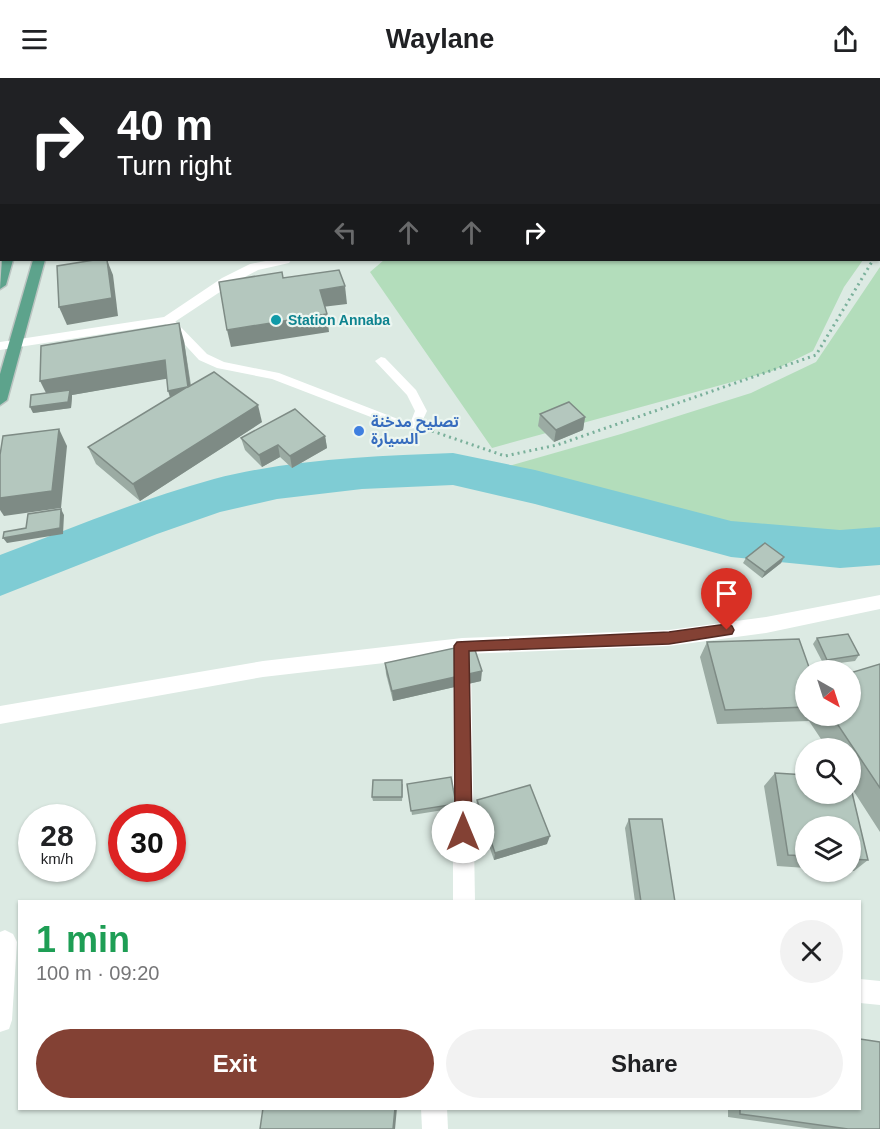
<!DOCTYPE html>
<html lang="en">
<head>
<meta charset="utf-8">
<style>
	body { margin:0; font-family:Helvetica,"Noto Sans Arabic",sans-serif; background:#f2f2f2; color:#202124; height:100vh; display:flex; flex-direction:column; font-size:22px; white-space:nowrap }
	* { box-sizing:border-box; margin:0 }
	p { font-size:20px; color:#757577 }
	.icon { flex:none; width:33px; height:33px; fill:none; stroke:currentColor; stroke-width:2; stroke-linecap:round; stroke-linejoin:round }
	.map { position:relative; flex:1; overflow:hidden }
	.sheet { position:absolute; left:18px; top:822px; width:843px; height:210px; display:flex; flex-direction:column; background:#fff; border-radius:0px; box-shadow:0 2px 4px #0004 }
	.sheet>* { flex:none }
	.banner { position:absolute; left:0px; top:0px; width:880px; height:183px; box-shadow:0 2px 4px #0004; background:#202124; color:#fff; overflow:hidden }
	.needle { width:39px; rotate:141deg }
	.tools { position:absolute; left:795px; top:582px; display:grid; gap:12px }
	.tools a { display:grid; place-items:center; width:66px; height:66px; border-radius:50%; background:#fff; box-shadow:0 2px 4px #0004; font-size:30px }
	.speed { position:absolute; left:18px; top:726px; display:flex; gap:12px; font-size:30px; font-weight:700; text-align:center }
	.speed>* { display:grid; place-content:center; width:78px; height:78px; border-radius:50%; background:#fff; box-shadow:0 2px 4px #0004; line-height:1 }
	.speed small { font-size:15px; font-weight:400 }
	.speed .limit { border:9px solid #d22; background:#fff; color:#111 }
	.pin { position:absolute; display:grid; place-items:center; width:51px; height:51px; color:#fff; margin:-62px -26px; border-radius:50% 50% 50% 0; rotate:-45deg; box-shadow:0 0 6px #0007 }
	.pin .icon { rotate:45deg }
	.me { position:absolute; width:66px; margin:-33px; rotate:0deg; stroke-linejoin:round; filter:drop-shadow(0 0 4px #0008) }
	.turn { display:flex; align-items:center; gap:21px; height:126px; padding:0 18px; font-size:27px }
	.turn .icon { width:78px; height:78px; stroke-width:2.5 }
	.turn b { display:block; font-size:42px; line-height:51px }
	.lanes { display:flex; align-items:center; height:57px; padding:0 18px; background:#0003; justify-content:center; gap:30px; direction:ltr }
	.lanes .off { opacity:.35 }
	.round { display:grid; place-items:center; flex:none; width:63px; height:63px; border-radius:32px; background:#f2f2f2 }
	.summary { display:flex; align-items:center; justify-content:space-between; height:102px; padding:0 18px }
	h1 { font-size:36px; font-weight:600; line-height:45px; color:#1e9e55 }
	.button { display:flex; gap:12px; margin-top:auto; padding:12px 18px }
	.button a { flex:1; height:69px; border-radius:36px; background:#834134; color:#fff; font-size:24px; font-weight:600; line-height:69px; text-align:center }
	.button a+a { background:#f2f2f2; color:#202124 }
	header { display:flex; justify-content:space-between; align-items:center; height:78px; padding:0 18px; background:#fff; font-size:27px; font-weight:600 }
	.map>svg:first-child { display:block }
	.green { fill:#b3ddbb }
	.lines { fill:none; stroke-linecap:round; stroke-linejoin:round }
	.river { fill:#7fccd4; fill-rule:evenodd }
	.primary-casing { stroke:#bbc4c1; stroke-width:3 }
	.path { stroke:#7ab09b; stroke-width:3; stroke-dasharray:2 4; stroke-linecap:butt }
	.lane { fill:#fff; fill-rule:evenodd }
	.street { fill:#fff; fill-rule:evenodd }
	.primary { fill:#5da38c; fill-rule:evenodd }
	.wall { fill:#9baba3 }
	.shaded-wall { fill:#7e8b85 }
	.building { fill:#b4c7be; stroke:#7e8b85; stroke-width:1.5 }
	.route { fill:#834134; stroke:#552a22; stroke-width:1.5 }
	.culture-dot { fill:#0f9aa8; stroke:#ecf6f1; stroke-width:2 }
	.shop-dot { fill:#3f7fe0; stroke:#ecf6f1; stroke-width:2 }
	.labels { text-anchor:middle; stroke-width:4.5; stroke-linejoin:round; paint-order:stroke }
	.far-culture-label { font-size:14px; font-weight:bold; fill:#0d838f; stroke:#ecf6f1; text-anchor:start }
	.shop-label { font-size:15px; font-weight:bold; fill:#366cbe; stroke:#ecf6f1; text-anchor:start }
</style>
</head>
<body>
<header><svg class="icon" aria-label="menu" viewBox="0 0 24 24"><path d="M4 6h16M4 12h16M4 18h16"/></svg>Waylane<svg class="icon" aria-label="share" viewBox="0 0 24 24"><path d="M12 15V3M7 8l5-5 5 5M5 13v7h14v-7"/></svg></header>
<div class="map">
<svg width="880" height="1051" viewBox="0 0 880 1051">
	<rect width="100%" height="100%" fill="#dceae3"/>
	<g class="green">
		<path d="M 567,0 L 841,0 L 843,1 L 567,1 Z"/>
		<path d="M 384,182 L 863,182 L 844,209 L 813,273 L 772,293 L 492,370 L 370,194 Z"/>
		<path d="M 880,189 L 880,449 L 854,455 L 732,451 L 491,393 L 621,356 L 751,315 L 816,284 Z"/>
	</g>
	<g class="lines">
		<path class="river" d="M 453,375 L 535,392 L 731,443 L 840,452 L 880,449 L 880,487 L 840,490 L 731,479 L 535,426 L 453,407 L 362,411 L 277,421 L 220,434 L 157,456 L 0,518 L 0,477 C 70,451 141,421 214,401 C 292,381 373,378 453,375 Z"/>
		<defs>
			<g id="primary">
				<rect x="56" y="0" width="10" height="2"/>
				<path d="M 82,0 L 92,0 L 81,2 Z"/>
				<path d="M 2,181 L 13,182 L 6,207 L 0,211 Z"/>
				<path d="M 33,182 L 45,182 L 7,322 L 0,327 L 0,296 Z"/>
			</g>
		</defs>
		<use href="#primary" class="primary-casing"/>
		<path class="path" d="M 432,353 L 505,378 L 557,367 L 816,277 L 873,182"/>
		<path class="lane" d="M 169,240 L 173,241 L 207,276 L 224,284 L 279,295 L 403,343 L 411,343 L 415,333 L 407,317 L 375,283 L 381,279 L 385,280 L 416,312 L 427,333 L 419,350 L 402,351 L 272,301 L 217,290 L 199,282 L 165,245 L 163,243 Z"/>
		<g class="street">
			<path d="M 219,0 L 230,0 L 231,2 L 220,2 Z"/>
			<path d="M 377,0 L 389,0 L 390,2 L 378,2 Z"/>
			<rect x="555" y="0" width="10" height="2"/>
			<path d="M 271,182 L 291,182 L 289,185 L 258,192 L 232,206 L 173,245 L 0,272 L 0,264 L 164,239 L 222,200 L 250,186 Z"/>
			<path d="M 880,517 L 880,531 L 766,555 L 669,568 L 462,576 L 263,599 L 0,646 L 0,628 L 263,583 L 462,560 L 669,552 L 766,539 Z"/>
			<path d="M 462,577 L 469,579 L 471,585 L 475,824 L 453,824 L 453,585 L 455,579 Z"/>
			<path d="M 5,852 L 13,856 L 17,864 L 12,942 L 9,951 L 0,954 L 0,854 Z"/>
			<path d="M 860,901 L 880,903 L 880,927 L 860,925 Z"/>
			<path d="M 421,1030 L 447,1030 L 448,1051 L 422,1051 Z"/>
		</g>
		<use href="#primary" class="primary"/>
	</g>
	<g class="wall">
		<path d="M 315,0 L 341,0 L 338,2 L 315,2 Z"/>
		<path d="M 409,0 L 472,0 L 472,2 L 412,2 Z"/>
		<path d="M 184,263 L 191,307 L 262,344 L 140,423 L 96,386 L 88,369 L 170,320 L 167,300 L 72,317 L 72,319 L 71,330 L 33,335 L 46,315 Z"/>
		<path d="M 540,336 L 585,339 L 583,352 L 554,364 L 538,348 Z"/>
		<path d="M 325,358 L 327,370 L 292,390 L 280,379 L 262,389 L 245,372 L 241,360 Z"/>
		<path d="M 784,479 L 781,485 L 762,500 L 743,485 L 746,480 Z"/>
		<path d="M 817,560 L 859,577 L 855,583 L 824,587 L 813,566 Z"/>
		<path d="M 707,564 L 806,592 L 806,638 L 850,638 L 880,586 L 880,754 L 851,709 L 868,782 L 854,793 L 850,793 L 850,748 L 806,748 L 806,790 L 777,788 L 764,708 L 775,695 L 850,716 L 850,670 L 827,670 L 809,643 L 717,646 L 700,579 Z"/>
		<path d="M 385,585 L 481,603 L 393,623 L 386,596 Z"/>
		<path d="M 403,706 L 402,723 L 373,723 L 372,719 Z"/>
		<path d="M 407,706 L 456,726 L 456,730 L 412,737 Z"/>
		<path d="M 477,722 L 547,766 L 494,782 L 476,730 Z"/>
		<path d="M 629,741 L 675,824 L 635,824 L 625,750 Z"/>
		<path d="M 728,1030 L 860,1030 L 880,1051 L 813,1051 L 728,1039 Z"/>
	</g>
	<g class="shaded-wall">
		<path d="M 330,0 L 341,0 L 338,2 L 328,1 Z"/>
		<path d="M 418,0 L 432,0 L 432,1 L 418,2 Z"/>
		<path d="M 465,0 L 472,0 L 472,2 L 460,2 Z"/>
		<path d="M 518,0 L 532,0 L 531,2 L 514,2 Z"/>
		<path d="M 107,182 L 113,197 L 118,238 L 67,247 L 59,229 Z"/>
		<path d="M 345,208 L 347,226 L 322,229 L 320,212 Z"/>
		<path d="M 327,236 L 329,254 L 231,269 L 227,252 Z"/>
		<path d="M 179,245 L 184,263 L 193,326 L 188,309 Z"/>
		<path d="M 165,282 L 171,300 L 72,317 L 72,319 L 71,330 L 33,335 L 30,329 L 49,321 L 40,303 Z"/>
		<path d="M 187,309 L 174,330 L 168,313 Z"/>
		<path d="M 258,327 L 262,344 L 140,423 L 133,406 Z"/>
		<path d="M 585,339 L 583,352 L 554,364 L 556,352 Z"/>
		<path d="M 59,351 L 67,368 L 61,430 L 4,438 L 0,432 L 0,420 Z"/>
		<path d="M 325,358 L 327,370 L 292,390 L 290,378 Z"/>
		<path d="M 278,367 L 280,379 L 262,389 L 259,377 Z"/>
		<path d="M 61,431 L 64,437 L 63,456 L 7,465 L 3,460 L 60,450 Z"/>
		<path d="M 784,479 L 781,485 L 762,500 L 765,494 Z"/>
		<path d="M 482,593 L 481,603 L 393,623 L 392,613 Z"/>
		<path d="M 550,758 L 547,766 L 494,782 L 495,775 Z"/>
		<path d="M 395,1030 L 397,1030 L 395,1051 L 393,1051 Z"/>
	</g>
	<g class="building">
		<path d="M 445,0 L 465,0 L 460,2 L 448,2 Z"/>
		<path d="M 500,0 L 518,0 L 514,2 L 503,2 Z"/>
		<path d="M 94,182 L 107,182 L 112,220 L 59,229 L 57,188 Z"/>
		<path d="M 339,192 L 345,208 L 320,212 L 327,236 L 227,252 L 219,204 L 282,194 L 283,200 Z"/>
		<path d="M 179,245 L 188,309 L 214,294 L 258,327 L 133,406 L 88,369 L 187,309 L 168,313 L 165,282 L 40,303 L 41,268 Z"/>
		<path d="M 70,312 L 68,324 L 30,329 L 31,317 Z"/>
		<path d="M 569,324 L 585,339 L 556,352 L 540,336 Z"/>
		<path d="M 295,331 L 325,358 L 290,378 L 278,367 L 259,377 L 241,360 Z"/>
		<path d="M 59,351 L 52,413 L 0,420 L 0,377 L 3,358 Z"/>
		<path d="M 61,431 L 60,450 L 3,460 L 4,454 L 26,450 L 28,436 Z"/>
		<path d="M 765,465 L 784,479 L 765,494 L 746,480 Z"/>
		<path d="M 848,556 L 859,577 L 827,582 L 817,560 Z"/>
		<path d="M 799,561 L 810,592 L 806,592 L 806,629 L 725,632 L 707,564 Z"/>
		<path d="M 473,566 L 482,593 L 392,613 L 385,585 Z"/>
		<path d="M 880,586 L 880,710 L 832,638 L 850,638 L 850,595 Z"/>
		<path d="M 775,695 L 806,697 L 806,716 L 850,716 L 850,706 L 868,782 L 850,781 L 850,748 L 806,748 L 806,778 L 788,777 Z"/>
		<path d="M 451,699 L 456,726 L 411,733 L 407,706 Z"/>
		<path d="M 373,702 L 402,702 L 402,719 L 372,719 Z"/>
		<path d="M 530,707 L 550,758 L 495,775 L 477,722 Z"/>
		<path d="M 629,741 L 662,741 L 675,824 L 641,824 Z"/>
		<path d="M 860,961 L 880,964 L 880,1051 L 848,1051 L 740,1036 L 740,1030 L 860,1030 Z"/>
		<path d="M 263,1030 L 395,1030 L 393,1051 L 260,1051 Z"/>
	</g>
	<path class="route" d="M 727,546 L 732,548 L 734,552 L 732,556 L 669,566 L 469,573 L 472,754 L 469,759 L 463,762 L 458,759 L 455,754 L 454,568 L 457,564 L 669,554 Z"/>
	<circle class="culture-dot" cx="276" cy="242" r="6"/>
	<circle class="shop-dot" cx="359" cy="353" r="6"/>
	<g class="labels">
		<g class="far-culture-label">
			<text x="288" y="247">Station Annaba</text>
		</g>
		<g class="shop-label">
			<text x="371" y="349">تصليح مدخنة<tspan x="371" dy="17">السيارة</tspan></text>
		</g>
	</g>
</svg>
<div class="tools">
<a><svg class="needle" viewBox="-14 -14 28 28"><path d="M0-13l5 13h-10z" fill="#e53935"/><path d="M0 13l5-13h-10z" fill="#757577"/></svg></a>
<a><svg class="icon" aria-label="search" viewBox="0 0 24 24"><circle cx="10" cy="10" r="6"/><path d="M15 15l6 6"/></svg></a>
<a><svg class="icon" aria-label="layers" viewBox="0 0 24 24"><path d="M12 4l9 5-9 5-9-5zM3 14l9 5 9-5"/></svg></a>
</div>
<div class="speed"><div>28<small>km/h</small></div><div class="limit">30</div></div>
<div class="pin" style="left:727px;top:552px;background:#d93025"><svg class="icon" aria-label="arrive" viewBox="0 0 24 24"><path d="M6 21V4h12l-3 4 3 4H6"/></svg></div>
<svg class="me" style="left:463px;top:754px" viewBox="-20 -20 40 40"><circle r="19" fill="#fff"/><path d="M0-13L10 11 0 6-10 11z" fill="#834134"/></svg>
<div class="banner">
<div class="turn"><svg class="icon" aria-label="right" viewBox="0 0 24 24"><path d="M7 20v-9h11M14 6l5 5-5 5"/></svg><div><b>40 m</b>Turn right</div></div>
<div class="lanes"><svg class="icon off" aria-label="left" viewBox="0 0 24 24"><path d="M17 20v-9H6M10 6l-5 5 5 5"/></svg><svg class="icon off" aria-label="ahead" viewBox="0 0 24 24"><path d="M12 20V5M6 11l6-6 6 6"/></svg><svg class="icon off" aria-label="ahead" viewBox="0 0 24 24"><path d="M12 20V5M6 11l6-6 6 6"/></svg><svg class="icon" aria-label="right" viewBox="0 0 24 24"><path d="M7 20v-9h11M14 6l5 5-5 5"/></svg></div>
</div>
<section class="sheet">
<div class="summary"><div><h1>1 min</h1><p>100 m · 09:20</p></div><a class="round"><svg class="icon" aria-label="close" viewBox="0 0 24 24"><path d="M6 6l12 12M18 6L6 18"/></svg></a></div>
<div class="button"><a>Exit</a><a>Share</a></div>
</section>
</div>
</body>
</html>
